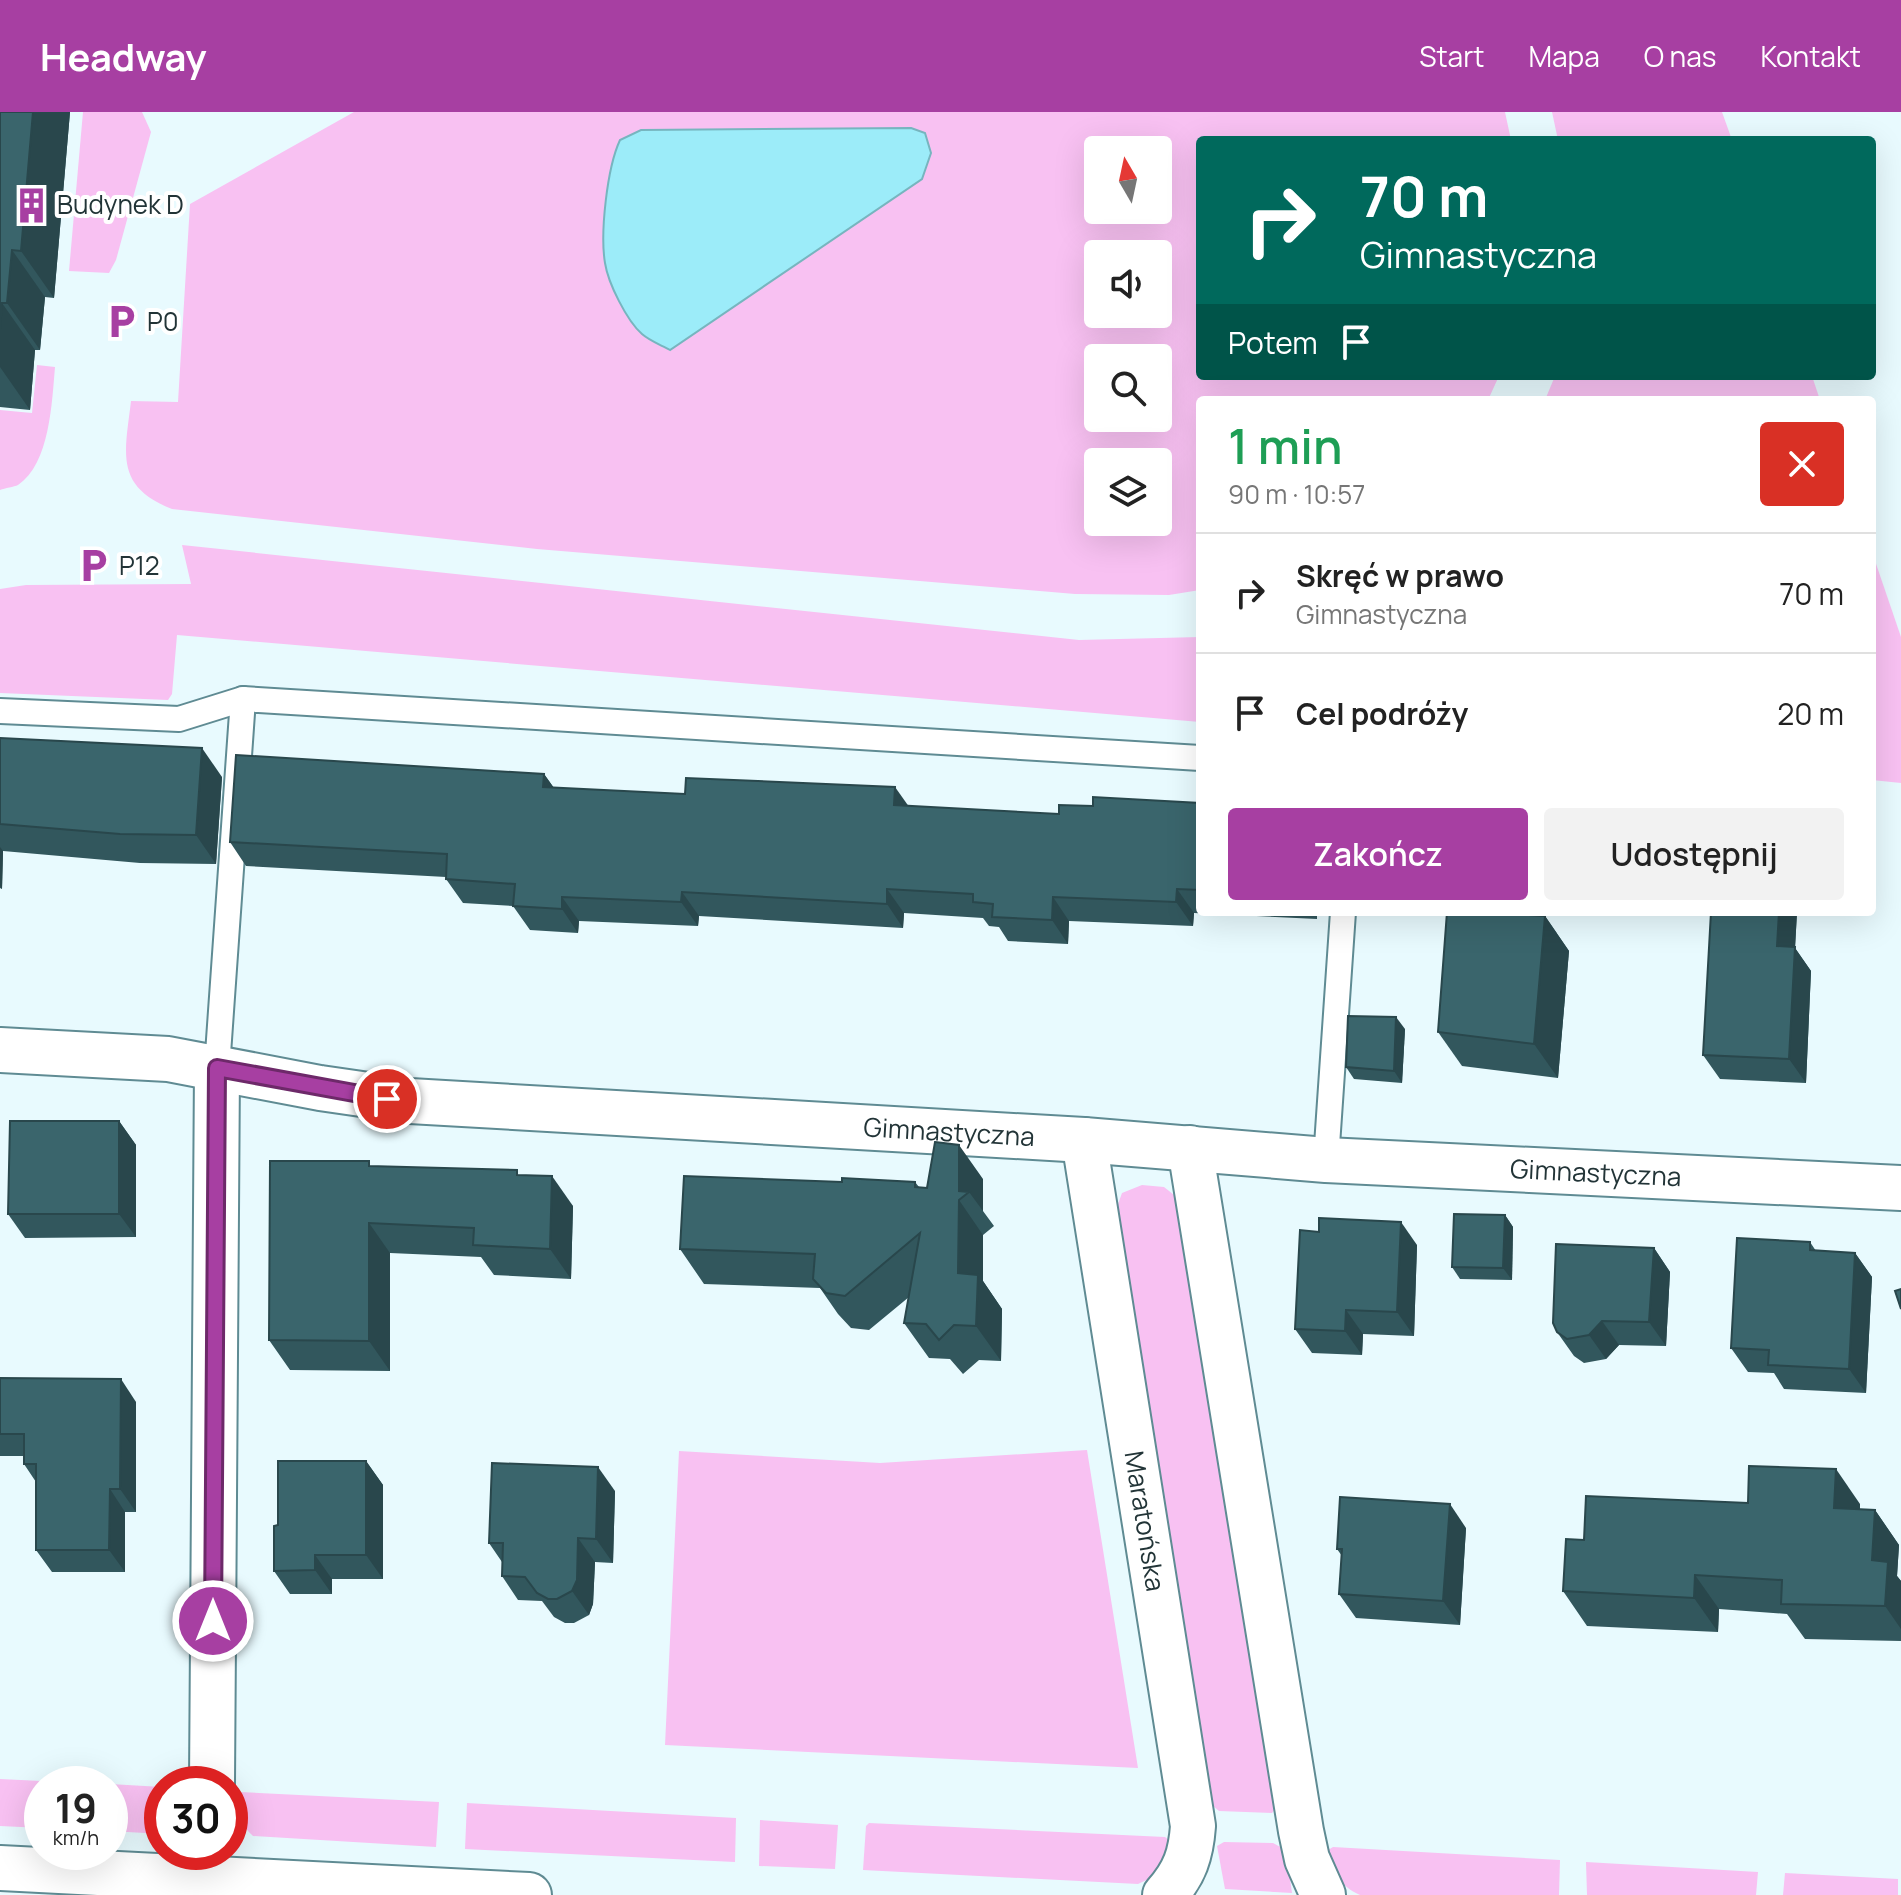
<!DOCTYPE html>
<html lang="pl">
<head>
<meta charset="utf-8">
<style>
	body { margin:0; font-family:Manrope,sans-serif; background:#f2f2f2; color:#222; height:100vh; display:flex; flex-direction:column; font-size:30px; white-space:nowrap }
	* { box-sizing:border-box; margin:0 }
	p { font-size:26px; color:#767676 }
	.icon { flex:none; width:44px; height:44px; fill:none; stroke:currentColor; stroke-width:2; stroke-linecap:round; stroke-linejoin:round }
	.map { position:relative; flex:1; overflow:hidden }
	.side { position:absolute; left:1196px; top:284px; width:680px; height:520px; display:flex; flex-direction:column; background:#fff; border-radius:8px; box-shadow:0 8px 32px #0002 }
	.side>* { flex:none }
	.banner { position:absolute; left:1196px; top:24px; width:680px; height:244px; border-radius:8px; box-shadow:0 8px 32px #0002; background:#00695c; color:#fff; overflow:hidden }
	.needle { width:52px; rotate:351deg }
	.fabs { position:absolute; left:1084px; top:24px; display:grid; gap:16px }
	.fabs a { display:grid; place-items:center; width:88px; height:88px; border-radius:8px; background:#fff; box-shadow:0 8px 32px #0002; font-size:40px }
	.speed { position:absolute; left:24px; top:1654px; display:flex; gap:16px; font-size:40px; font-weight:700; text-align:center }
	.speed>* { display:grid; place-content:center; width:104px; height:104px; border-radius:50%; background:#fff; box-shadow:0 8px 32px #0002; line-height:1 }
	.speed small { font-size:20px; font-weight:400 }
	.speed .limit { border:12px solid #d22; background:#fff; color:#111 }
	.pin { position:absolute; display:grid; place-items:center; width:68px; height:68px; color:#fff; margin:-34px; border:4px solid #fff; border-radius:50%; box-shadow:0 2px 8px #0007 }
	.me { position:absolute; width:88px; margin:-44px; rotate:0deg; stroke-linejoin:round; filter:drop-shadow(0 0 6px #0008) }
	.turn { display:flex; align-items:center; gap:28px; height:168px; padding:0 32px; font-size:36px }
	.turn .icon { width:104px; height:104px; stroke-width:2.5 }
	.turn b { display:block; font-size:56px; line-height:68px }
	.then { display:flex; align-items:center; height:76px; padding:0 32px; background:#0003; gap:16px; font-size:30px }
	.round { display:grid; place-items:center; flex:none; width:84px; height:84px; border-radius:8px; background:#f2f2f2 }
	.overview { display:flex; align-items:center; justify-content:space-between; height:136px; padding:0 32px }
	h1 { font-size:48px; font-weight:600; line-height:60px; color:#1e9e55 }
	.primary-button { display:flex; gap:16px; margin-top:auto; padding:16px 32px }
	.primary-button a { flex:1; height:92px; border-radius:8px; background:#a73fa2; color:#fff; font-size:32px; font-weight:600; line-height:92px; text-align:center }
	.primary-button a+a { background:#f2f2f2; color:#222 }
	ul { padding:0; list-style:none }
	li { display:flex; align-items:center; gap:24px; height:120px; padding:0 32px; border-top:2px solid #e0e0e0 }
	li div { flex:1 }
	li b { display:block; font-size:30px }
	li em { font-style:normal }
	header { display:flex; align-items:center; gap:48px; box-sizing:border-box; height:112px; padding:0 40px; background:#a73fa2; color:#fff }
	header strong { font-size:38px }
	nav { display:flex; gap:44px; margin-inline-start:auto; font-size:28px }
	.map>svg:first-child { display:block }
	.green { fill:#f8c1f2; fill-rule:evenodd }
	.water { fill:#9cecf9; stroke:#77b5bf; stroke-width:2 }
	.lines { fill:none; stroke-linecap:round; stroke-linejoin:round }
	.service-casing { stroke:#5f8b93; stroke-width:28 }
	.minor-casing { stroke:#5f8b93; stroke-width:48 }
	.secondary-casing { stroke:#5f8b93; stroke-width:48 }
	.service { stroke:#fff; stroke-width:24 }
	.minor { stroke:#fff; stroke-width:44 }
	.secondary { stroke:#fff; stroke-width:44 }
	.wall { fill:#32575d }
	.shaded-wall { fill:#29474c }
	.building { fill:#3a656c; stroke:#29474c; stroke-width:2 }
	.route-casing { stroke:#6d2969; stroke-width:20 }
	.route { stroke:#a73fa2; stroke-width:14 }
	.labels { text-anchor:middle; stroke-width:8; stroke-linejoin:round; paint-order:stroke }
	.poi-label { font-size:26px; fill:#223437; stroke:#fff; text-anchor:start }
	.street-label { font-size:26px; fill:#223437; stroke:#fff }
</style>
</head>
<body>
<header>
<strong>Headway</strong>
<nav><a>Start</a><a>Mapa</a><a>O nas</a><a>Kontakt</a></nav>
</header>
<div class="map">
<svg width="1901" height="1783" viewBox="0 0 1901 1783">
	<rect width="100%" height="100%" fill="#e8fafe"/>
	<g class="green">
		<path d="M 83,0 L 142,0 L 151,20 L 116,148 L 109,161 L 69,159 Z"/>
		<path d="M 354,0 L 1505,0 L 1511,28 L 1200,28 L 1200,264 L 1499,264 L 1488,288 L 1200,288 L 1200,478 L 1169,483 L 1075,482 L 537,437 L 172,397 C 114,374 125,341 131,289 L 178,290 L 190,92 ZM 1098,38 L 1158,38 L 1158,98 L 1098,98 ZM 1098,142 L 1158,142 L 1158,202 L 1098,202 ZM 1098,246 L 1158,246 L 1158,306 L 1098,306 ZM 1098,350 L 1158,350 L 1158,410 L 1098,410 Z"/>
		<path d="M 1552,0 L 1722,0 L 1732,28 L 1558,28 Z"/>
		<path d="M 37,253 L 55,255 C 52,289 50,352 18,373 C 14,375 5,376 0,378 L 0,298 L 32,301 Z"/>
		<path d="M 1555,264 L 1812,264 L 1820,288 L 1545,288 Z"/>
		<path d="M 182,433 L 1079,528 L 1200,525 L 1200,610 L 177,523 L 172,582 L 168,588 L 0,581 L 0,477 L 26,473 L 191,472 Z"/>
		<path d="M 1872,440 L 1901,525 L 1901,671 L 1872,668 Z"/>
		<path d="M 1142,1073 L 1164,1075 L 1188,1094 L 1281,1690 L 1272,1701 L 1219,1699 L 1205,1687 L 1113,1106 L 1122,1081 Z"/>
		<path d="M 1087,1338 L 1138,1656 L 665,1633 L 679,1339 L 880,1351 Z"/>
		<path d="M 0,1667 L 103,1672 L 42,1672 L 42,1716 L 0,1714 Z"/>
		<path d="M 110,1672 L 162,1675 L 162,1722 L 110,1719 Z"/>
		<path d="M 240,1680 L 439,1690 L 436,1735 L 253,1724 C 238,1711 239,1699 240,1680 Z"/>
		<path d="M 467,1691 L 736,1706 L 735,1750 L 465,1737 Z"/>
		<path d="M 760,1708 L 838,1713 L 835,1757 L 759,1754 Z"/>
		<path d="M 869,1711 L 1165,1725 L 1176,1734 L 1153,1765 L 1138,1772 L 863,1758 L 866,1714 Z"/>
		<path d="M 1224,1730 L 1273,1731 L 1286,1738 L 1292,1781 L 1225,1777 L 1217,1734 Z"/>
		<path d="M 1333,1735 L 1560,1748 L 1559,1783 L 1360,1783 C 1340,1774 1332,1760 1325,1740 Z"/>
		<path d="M 1586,1750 L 1758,1760 L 1756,1783 L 1587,1783 Z"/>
		<path d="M 1785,1761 L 1898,1767 L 1898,1783 L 1783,1783 Z"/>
	</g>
	<path class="water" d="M 911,16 L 925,21 L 931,41 L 922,67 L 670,238 C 661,233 650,229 642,222 C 627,209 608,171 605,151 C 600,121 607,56 620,28 L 641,18 Z"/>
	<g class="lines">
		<defs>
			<g id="service">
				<path d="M 0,599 L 179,607 L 243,587"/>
				<path d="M 217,956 L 243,587 L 1200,646"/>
				<path d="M 1326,1048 L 1343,800"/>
			</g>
			<g id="minor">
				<path id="s1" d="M 0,938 L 168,947 L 320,976 L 410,989 L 1084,1028 L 1326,1048 L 1901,1076"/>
				<path id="s2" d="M 1084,1028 L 1193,1714 C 1191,1742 1185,1761 1165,1783"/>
				<path d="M 1190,1036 L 1301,1719 L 1307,1747 L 1323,1783"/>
				<path d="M 212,1672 L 217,956"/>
			</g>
			<path id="secondary" d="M 0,1756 L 529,1783"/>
		</defs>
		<use href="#service" class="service-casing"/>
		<use href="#minor" class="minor-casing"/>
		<use href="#secondary" class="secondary-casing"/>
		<use href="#service" class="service"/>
		<use href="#minor" class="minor"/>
		<use href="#secondary" class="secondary"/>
	</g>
	<g class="wall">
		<path d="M 0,0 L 70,0 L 54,186 L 45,185 L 40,238 L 35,238 L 30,298 L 0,295 Z"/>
		<path d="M 0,626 L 222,665 L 216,752 L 140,751 L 3,739 L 2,777 L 0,776 Z"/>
		<path d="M 544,662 L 554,676 L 1059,702 L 1093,694 L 1200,691 L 1200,800 L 1317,800 L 1317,807 L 1194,801 L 1193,814 L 1069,809 L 1068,832 L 1008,829 L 999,815 L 989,814 L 983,806 L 904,801 L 903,816 L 699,804 L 698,814 L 579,809 L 578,821 L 530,818 L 513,794 L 463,791 L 446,767 L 446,765 L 246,754 L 230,730 Z"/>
		<path d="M 1711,800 L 1797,800 L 1795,836 L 1811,859 L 1806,971 L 1720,967 L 1703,943 Z"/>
		<path d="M 1545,804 L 1569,839 L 1558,966 L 1462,954 L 1438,920 Z"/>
		<path d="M 1405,917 L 1402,971 L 1354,967 L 1346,955 Z"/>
		<path d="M 119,1009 L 136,1033 L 136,1125 L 25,1126 L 8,1102 Z"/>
		<path d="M 373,1054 L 520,1063 L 573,1094 L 571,1167 L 494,1163 L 481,1145 L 390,1141 L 390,1259 L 290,1258 L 269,1228 Z"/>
		<path d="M 983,1067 L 983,1099 L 994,1114 L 983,1123 L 983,1169 L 1002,1197 L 1001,1249 L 979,1248 L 963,1262 L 950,1247 L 929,1246 L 904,1211 L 909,1185 L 869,1218 L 851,1216 L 838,1202 L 820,1176 L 704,1172 L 680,1137 L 842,1070 L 915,1070 L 919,1075 L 927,1076 Z"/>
		<path d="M 1505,1103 L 1513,1115 L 1512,1168 L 1460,1167 L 1452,1155 Z"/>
		<path d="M 1319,1120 L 1417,1133 L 1414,1224 L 1363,1222 L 1362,1243 L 1312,1241 L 1295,1217 Z"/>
		<path d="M 1810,1130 L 1816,1139 L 1855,1141 L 1872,1165 L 1866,1281 L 1784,1277 L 1774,1261 L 1748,1260 L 1731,1236 Z"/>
		<path d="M 1654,1136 L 1670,1160 L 1666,1234 L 1619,1233 L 1606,1247 L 1584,1251 L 1574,1244 L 1557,1220 Z"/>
		<path d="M 0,1266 L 136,1290 L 136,1400 L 125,1400 L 125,1460 L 52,1460 L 36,1438 L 36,1370 L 24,1352 L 24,1344 L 0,1344 Z"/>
		<path d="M 366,1349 L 383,1373 L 383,1467 L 332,1467 L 332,1482 L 290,1482 L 274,1459 L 278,1413 Z"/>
		<path d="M 615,1379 L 613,1451 L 595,1450 L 593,1492 L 589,1503 L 574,1511 L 565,1511 L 554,1505 L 542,1489 L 518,1488 L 502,1464 L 502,1450 L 489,1431 Z"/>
		<path d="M 1748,1391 L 1860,1392 L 1860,1397 L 1875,1398 L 1899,1433 L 1897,1464 L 1901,1469 L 1901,1529 L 1805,1527 L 1787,1502 L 1719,1497 L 1718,1520 L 1587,1514 L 1563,1479 L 1584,1428 Z"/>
		<path d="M 1466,1416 L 1460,1513 L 1356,1506 L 1339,1482 L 1342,1444 L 1337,1437 Z"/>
	</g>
	<g class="shaded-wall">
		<path d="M 33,0 L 70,0 L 54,186 L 21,139 Z"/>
		<path d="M 12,138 L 45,185 L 40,238 L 7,191 Z"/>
		<path d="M 2,191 L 35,238 L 30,298 L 0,255 L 0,218 Z"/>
		<path d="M 202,636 L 222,665 L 216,752 L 196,723 Z"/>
		<path d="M 544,662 L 561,686 L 543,675 Z"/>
		<path d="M 895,675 L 912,699 L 894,693 Z"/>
		<path d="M 0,735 L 3,739 L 2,777 L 0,774 Z"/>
		<path d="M 887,777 L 904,801 L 903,816 L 887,792 Z"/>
		<path d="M 1177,777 L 1194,801 L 1193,814 L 1176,790 Z"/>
		<path d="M 682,780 L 699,804 L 698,814 L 681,790 Z"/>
		<path d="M 562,785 L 579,809 L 578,821 L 562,797 Z"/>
		<path d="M 1053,785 L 1069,809 L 1068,832 L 1052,808 Z"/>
		<path d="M 1779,800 L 1797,800 L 1795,836 L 1811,859 L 1806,971 L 1789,947 L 1777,834 Z"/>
		<path d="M 1545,804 L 1569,839 L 1558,966 L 1534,932 Z"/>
		<path d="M 1396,905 L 1405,917 L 1402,971 L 1394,959 Z"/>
		<path d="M 119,1009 L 136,1033 L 136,1125 L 119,1102 Z"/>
		<path d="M 959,1033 L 983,1067 L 983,1099 L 969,1080 L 959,1079 Z"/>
		<path d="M 552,1064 L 573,1094 L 571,1167 L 550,1137 Z"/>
		<path d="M 959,1088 L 983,1123 L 983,1169 L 1002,1197 L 1001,1249 L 976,1214 L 958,1161 Z"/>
		<path d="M 1505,1103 L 1513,1115 L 1512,1168 L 1503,1156 Z"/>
		<path d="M 1401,1110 L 1417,1133 L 1414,1224 L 1397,1200 Z"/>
		<path d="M 369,1111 L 390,1141 L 390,1259 L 369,1229 Z"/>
		<path d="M 1654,1136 L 1670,1160 L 1666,1234 L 1649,1210 Z"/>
		<path d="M 1855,1141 L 1872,1165 L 1866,1281 L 1849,1257 Z"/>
		<path d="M 1346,1198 L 1363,1222 L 1362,1243 L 1345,1219 Z"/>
		<path d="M 1602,1209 L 1619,1233 L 1606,1247 L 1589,1223 Z"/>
		<path d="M 121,1267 L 136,1290 L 136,1400 L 120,1377 Z"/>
		<path d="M 366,1349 L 383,1373 L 383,1467 L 366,1443 Z"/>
		<path d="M 598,1355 L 615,1379 L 613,1451 L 596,1427 Z"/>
		<path d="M 1836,1357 L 1860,1392 L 1858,1430 L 1834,1396 Z"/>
		<path d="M 110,1377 L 125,1400 L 125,1460 L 109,1438 Z"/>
		<path d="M 1450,1392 L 1466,1416 L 1460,1513 L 1443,1489 Z"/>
		<path d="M 1875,1398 L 1899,1433 L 1897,1464 L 1901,1469 L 1901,1517 L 1885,1494 L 1872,1448 Z"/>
		<path d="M 578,1426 L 595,1450 L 593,1492 L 589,1503 L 572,1479 Z"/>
		<path d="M 315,1443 L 332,1467 L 332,1482 L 315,1458 Z"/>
		<path d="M 1695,1463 L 1719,1497 L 1718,1520 L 1694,1486 Z"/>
	</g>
	<g class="building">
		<path d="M 0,0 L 33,0 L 21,139 L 12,138 L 7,191 L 2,191 L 0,218 Z"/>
		<path d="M 0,626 L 202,636 L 196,723 L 120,722 L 0,712 Z"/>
		<path d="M 236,643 L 544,662 L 543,675 L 685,682 L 686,666 L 895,675 L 894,693 L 1059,702 L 1059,693 L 1093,694 L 1093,685 L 1200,691 L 1200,778 L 1177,777 L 1176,790 L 1053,785 L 1052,808 L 992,805 L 993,792 L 973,790 L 973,782 L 887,777 L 887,792 L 682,780 L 681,790 L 562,785 L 562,797 L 513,794 L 515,772 L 446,767 L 447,742 L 230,730 Z"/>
		<path d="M 1447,800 L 1478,800 L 1545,804 L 1534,932 L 1438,920 Z"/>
		<path d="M 1711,800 L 1779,800 L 1777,834 L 1795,835 L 1789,947 L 1703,943 Z"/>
		<path d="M 1348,904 L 1396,905 L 1394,959 L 1346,955 Z"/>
		<path d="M 10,1009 L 119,1009 L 119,1102 L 8,1102 Z"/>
		<path d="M 935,1030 L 959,1033 L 959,1079 L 969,1080 L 959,1088 L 958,1161 L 978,1163 L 976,1214 L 954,1213 L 939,1228 L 926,1212 L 904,1211 L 920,1121 L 845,1184 L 826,1181 L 813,1167 L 815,1142 L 680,1137 L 684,1064 L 842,1070 L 842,1066 L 915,1070 L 915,1075 L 927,1076 Z"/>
		<path d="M 270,1049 L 369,1049 L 369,1054 L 517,1058 L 517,1063 L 552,1064 L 550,1137 L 473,1133 L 474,1116 L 369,1111 L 369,1229 L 269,1228 Z"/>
		<path d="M 1454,1102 L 1505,1103 L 1503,1156 L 1452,1155 Z"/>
		<path d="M 1319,1106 L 1401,1110 L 1397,1200 L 1346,1198 L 1345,1219 L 1295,1217 L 1300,1118 L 1319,1120 Z"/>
		<path d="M 1737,1126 L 1810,1130 L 1810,1138 L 1855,1141 L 1849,1257 L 1768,1253 L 1769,1238 L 1731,1236 Z"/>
		<path d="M 1556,1132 L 1654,1136 L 1649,1210 L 1602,1209 L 1589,1223 L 1567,1227 L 1557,1220 L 1553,1211 Z"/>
		<path d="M 1901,1177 L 1901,1197 L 1895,1179 Z"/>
		<path d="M 0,1266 L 121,1267 L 120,1377 L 110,1377 L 109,1438 L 36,1438 L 36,1352 L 24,1352 L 24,1322 L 0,1322 Z"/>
		<path d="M 278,1349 L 366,1349 L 366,1443 L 315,1443 L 315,1458 L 274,1459 L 274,1414 L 278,1413 Z"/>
		<path d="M 492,1351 L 598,1355 L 596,1427 L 578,1426 L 577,1468 L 572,1479 L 557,1487 L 548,1487 L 537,1481 L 525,1465 L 502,1464 L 503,1431 L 489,1431 Z"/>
		<path d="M 1749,1354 L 1836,1357 L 1834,1396 L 1875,1398 L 1872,1448 L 1888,1450 L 1885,1494 L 1781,1492 L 1782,1468 L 1695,1463 L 1694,1486 L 1563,1479 L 1566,1427 L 1584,1428 L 1586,1384 L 1748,1391 Z"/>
		<path d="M 1340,1385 L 1450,1392 L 1443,1489 L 1339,1482 L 1342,1437 L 1337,1437 Z"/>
	</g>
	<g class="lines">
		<defs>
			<path id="route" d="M 213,1509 L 217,956 L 387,987"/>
		</defs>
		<use href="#route" class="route-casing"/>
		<use href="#route" class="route"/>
	</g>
	<defs>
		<symbol id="building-bare" viewBox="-9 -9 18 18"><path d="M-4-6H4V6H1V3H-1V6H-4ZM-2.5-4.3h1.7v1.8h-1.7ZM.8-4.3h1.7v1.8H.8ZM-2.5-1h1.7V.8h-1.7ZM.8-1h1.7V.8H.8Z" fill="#a73fa2" stroke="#fff" stroke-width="2.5" paint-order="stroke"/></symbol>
		<symbol id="parking-bare" viewBox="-9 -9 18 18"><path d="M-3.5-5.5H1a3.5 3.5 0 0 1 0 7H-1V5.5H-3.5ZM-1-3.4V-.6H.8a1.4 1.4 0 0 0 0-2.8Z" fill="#a73fa2" stroke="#fff" stroke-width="2.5" paint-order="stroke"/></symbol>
	</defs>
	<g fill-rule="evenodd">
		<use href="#building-bare" x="6" y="68" width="51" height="51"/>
		<use href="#parking-bare" x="96" y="184" width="51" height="51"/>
		<use href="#parking-bare" x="68" y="428" width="51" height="51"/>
	</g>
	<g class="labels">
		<g class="poi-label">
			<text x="57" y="102">Budynek D</text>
			<text x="147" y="219">P0</text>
			<text x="119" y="463">P12</text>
		</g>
		<g class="street-label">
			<text dy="9" stroke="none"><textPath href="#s1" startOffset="954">Gimnastyczna</textPath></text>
			<text dy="9" stroke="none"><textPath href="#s1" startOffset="1602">Gimnastyczna</textPath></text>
			<text dy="9" stroke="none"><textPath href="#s2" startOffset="386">Maratońska</textPath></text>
		</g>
	</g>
</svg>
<div class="fabs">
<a><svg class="needle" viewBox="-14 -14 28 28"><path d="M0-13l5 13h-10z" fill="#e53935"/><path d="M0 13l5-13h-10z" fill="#767676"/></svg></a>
<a><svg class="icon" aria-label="sound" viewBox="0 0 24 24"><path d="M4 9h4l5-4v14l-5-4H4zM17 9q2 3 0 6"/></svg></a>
<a><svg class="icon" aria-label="search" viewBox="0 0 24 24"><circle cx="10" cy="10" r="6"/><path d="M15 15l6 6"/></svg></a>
<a><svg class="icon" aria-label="layers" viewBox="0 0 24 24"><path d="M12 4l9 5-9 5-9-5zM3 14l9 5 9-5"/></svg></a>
</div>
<div class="speed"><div>19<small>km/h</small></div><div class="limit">30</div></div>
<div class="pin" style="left:387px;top:987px;background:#d93025"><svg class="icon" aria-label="arrive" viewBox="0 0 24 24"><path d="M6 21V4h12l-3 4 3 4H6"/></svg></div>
<svg class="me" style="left:213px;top:1509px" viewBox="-20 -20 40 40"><circle r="17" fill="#a73fa2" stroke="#fff" stroke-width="3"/><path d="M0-11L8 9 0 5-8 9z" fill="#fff"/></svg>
<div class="banner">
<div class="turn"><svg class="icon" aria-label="right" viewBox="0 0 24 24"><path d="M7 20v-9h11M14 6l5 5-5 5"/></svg><div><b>70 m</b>Gimnastyczna</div></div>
<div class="then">Potem<svg class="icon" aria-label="arrive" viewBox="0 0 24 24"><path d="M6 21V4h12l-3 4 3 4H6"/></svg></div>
</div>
<section class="side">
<div class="overview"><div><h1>1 min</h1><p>90 m · 10:57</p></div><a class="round" style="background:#d93025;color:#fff"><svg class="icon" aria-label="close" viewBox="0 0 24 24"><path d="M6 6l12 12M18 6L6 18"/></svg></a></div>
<ul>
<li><svg class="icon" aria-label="right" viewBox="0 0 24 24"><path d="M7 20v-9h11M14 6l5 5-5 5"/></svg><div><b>Skręć w prawo</b><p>Gimnastyczna</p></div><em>70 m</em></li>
<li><svg class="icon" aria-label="arrive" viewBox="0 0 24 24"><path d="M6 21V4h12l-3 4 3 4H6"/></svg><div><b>Cel podróży</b></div><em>20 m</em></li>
</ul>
<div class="primary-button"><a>Zakończ</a><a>Udostępnij</a></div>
</section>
</div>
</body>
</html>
